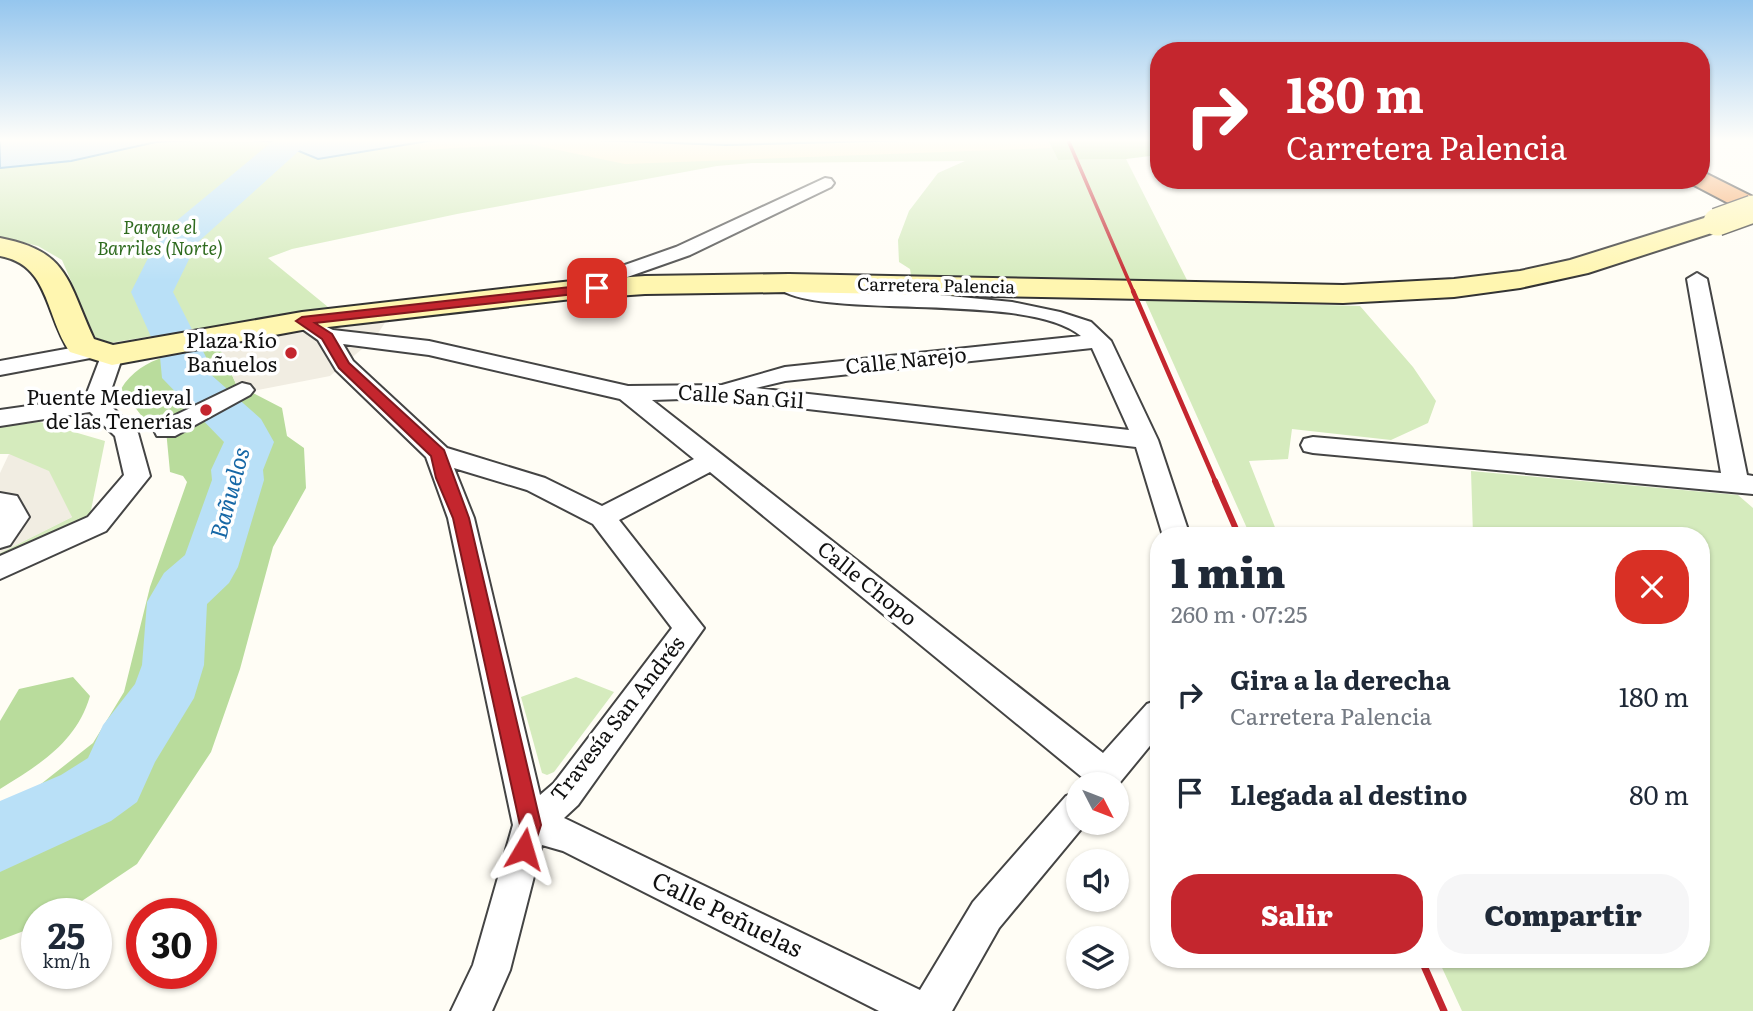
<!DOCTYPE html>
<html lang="es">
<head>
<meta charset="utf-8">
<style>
	body { margin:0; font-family:Literata,serif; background:#f6f6f7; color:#1f2937; height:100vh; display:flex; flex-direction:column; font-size:26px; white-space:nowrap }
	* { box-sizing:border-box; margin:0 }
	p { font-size:23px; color:#747a83 }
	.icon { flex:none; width:38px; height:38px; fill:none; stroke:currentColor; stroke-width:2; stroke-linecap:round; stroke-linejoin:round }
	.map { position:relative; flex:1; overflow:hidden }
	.details { position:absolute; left:1150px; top:527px; width:560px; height:441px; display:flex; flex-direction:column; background:#fff; border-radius:28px; box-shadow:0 2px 5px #0004 }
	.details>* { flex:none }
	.top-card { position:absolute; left:1150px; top:42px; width:560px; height:147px; border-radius:28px; box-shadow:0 2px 5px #0004; background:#c4262e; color:#fff; overflow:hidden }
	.needle { width:46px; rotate:132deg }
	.controls { position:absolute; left:1066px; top:772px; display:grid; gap:14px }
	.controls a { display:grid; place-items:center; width:63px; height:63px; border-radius:50%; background:#fff; box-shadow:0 2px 5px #0004; font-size:35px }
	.speed { position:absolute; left:21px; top:898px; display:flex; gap:14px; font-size:35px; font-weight:700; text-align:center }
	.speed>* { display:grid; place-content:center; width:91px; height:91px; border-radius:50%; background:#fff; box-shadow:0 2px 5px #0004; line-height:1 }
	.speed small { font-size:18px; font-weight:400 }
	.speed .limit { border:10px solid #d22; background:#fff; color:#111 }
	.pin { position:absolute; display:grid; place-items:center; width:60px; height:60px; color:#fff; margin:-30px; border-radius:14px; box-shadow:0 4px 10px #0006 }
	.me { position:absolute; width:77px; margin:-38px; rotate:7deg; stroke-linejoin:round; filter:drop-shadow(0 0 5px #0008) }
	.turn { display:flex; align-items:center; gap:24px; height:147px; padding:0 21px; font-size:32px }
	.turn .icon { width:91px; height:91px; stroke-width:2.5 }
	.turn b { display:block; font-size:49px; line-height:60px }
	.round { display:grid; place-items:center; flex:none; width:74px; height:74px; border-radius:28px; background:#f6f6f7 }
	.overview { display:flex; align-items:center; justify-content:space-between; height:119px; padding:0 21px }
	h1 { font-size:42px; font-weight:800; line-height:52px }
	.primary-button { display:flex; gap:14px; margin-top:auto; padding:14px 21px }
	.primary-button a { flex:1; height:80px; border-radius:28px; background:#c4262e; color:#fff; font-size:28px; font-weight:800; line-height:80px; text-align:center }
	.primary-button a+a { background:#f6f6f7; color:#1f2937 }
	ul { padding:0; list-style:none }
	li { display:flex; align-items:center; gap:21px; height:98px; padding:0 21px }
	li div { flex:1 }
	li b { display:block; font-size:26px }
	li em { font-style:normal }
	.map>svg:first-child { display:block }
	.green { fill:#d5ebbd }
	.forest { fill:#b9dc9c }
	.sand { fill:#fbeec1 }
	.plaza { fill:#f1ede2 }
	.water { fill:#b9e0f7; stroke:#3f96cf; stroke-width:2 }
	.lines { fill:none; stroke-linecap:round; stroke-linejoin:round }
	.river { fill:#b9e0f7; fill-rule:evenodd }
	.street-casing { stroke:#444; stroke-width:4 }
	.secondary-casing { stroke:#333; stroke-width:4 }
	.highway-casing { stroke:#222; stroke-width:4 }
	.street { fill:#fff; fill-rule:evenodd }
	.secondary { fill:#fff6b0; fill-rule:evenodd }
	.highway { fill:#f5a25d; fill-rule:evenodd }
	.rail-far3 { stroke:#c4262e; stroke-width:3.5 }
	.rail-far2 { stroke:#c4262e; stroke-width:4.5 }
	.rail-far1 { stroke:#c4262e; stroke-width:6 }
	.rail { stroke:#c4262e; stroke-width:7 }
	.secondary-bridge-casing { stroke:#333; stroke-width:30; stroke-linecap:butt }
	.secondary-bridge { stroke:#fff6b0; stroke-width:27 }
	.route { fill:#c4262e; stroke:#7f191e; stroke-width:2 }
	.poi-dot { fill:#c4262e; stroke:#fff; stroke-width:2.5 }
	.labels { text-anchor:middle; stroke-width:7; stroke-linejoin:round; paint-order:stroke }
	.far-park-label { font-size:18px; font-style:italic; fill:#2f6b1f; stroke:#fff }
	.far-street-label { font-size:18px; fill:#111; stroke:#fff }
	.poi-label { font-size:21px; fill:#111; stroke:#fff; text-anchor:end }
	.street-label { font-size:21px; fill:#111; stroke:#fff }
	.water-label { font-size:23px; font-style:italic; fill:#1768a6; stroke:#fff }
	.near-street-label { font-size:24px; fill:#111; stroke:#fff }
</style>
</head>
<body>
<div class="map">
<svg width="1753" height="1011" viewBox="0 0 1753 1011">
	<rect width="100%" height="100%" fill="#fffdf5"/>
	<g class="green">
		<path d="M 195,140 L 277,142 L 318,159 L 434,140 L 594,140 L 726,145 L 1048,140 L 1058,160 L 1126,159 L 1188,282 L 911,275 L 910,269 L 899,262 L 898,240 L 909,211 L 938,173 L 965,161 L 752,163 L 717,166 L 457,214 L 292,249 L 268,258 L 328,307 L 110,343 L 95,337 L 62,260 L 38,246 L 0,237 L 0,168 L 71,161 L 156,142 Z"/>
		<path d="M 1145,300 L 1360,306 L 1413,367 L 1436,401 L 1428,423 L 1391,440 L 1292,429 L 1288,459 L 1249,461 L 1278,535 L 1250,535 Z"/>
		<path d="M 40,422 L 105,441 L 89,520 L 0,556 L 0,553 L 72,517 L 9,454 L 0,454 L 0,427 Z"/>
		<path d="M 1471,471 L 1738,495 L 1753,508 L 1753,1011 L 1462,1011 L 1438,959 L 1701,959 L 1701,536 L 1473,535 Z"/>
		<path d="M 576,677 L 614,692 L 554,772 L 547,775 L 542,773 L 521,697 Z"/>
	</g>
	<g class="forest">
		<path d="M 1048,140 L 1158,140 L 1158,155 L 1126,159 L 1058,160 Z"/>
		<path d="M 219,346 L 236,384 L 282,408 L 287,436 L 304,448 L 306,488 L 273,547 L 240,669 L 211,752 L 137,864 L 64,913 L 37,914 L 37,926 L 0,940 L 0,809 L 27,795 L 93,743 L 124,692 L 150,587 L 187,482 L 183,476 L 170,472 L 166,430 L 170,427 L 147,423 L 121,389 C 142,354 183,353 219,346 Z"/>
		<path d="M 73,677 L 90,696 C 76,743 40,764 0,789 L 0,721 L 19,689 Z"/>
	</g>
	<path class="sand" d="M 419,140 L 594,140 L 726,145 L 1048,140 L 1051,148 L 625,164 L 529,144 L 421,150 Z"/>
	<g class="plaza">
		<path d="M 382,319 L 386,321 L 375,338 L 330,376 L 253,391 L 242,390 L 236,384 L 219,346 Z"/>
		<path d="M 9,454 L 49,471 L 72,517 L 0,553 L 0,473 Z"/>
	</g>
	<g class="water">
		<path d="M 0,140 L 195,140 L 156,142 L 71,161 L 0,168 Z"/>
		<path d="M 251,140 L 434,140 L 318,159 L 277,142 Z"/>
		<path d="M 594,140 L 912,140 L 726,145 Z"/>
	</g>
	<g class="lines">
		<path class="river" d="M 274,140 L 311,140 L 197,243 L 173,292 L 206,357 L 209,373 L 261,419 L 274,442 L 263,470 L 264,480 L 238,567 L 229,583 L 207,604 L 204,665 L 194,698 L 155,762 L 137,802 L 111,821 L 0,872 L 0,801 L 61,775 L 88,758 L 103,725 L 135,684 L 142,665 L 147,602 L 164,573 L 185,555 L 212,480 L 211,470 L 224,442 L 162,378 L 160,357 L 131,292 L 153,248 L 169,227 Z"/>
		<defs>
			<g id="street">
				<path d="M 825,178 L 831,179 L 834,183 L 831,187 L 690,255 L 579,294 L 565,294 L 562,290 L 565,286 L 676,247 Z"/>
				<path d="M 1697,273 L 1707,279 L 1747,475 L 1753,476 L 1753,494 L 1313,453 L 1304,451 L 1301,445 L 1304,439 L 1313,437 L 1721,473 L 1687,279 Z"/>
				<path d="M 783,277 L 812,290 L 919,293 L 1012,302 L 1060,312 L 1091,322 L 1111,341 L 1158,440 L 1190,536 L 1163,536 L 1136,447 L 713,398 L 652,400 L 1103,753 L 1147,704 L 1158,700 L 1158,736 L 1117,786 L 1080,784 L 1083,778 L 710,472 L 619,520 L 704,628 L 578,805 L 564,818 L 920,990 L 973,902 L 1066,796 L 1078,791 L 1078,822 L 1087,822 L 999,928 L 952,1011 L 879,1011 L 563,851 L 542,845 L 510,970 L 492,1011 L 451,1011 L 473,965 L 513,825 L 448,518 L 426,457 L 336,370 L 318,340 L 291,321 L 302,315 L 333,330 L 429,341 L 628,386 L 722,385 L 785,367 L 1081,336 C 1023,288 802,324 773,283 L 776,279 ZM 343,344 L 429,355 L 620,399 L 694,459 L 602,506 L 545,478 L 447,448 L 353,361 ZM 1092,348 L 1129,430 L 756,388 L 785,381 ZM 454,468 L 527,490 L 593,524 L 672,628 L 554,783 L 540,795 L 474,518 Z"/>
				<path d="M 93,344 L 104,351 L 120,350 L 123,355 L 107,402 L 138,433 L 150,476 L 106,531 L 0,579 L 0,556 L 88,517 L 124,475 L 115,436 L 90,412 L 0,426 L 0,410 L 85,398 L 101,356 L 0,375 L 0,361 Z"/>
				<path d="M 242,383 L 250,385 L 254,390 L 250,395 L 175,436 L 157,436 L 154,430 L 157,424 Z"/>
				<path d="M 0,493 L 17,496 L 29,517 L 10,545 L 0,548 Z"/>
			</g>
			<path id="secondary" d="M 1717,214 L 1727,216 L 1731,222 L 1727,228 L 1588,273 L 1520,288 L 1454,297 L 1343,303 L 789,292 L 645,294 L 572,299 L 302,330 L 112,365 L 70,352 C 45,316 50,265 0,256 L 0,238 C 69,251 67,281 94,339 L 113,345 L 302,312 L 572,281 L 645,276 L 789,274 L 1343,285 L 1454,279 L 1520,271 L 1570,260 Z"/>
			<path id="highway" d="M 1701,171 L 1753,197 L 1753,216 L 1692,184 L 1689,180 L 1701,180 Z"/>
		</defs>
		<use href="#street" class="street-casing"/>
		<use href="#secondary" class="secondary-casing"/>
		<use href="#highway" class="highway-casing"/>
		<use href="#street" class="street"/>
		<use href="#secondary" class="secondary"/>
		<use href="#highway" class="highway"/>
		<path class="rail-far3" d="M 1068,140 L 1134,293"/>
		<path class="rail-far2" d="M 1133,291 L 1216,483"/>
		<path class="rail-far1" d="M 1215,481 L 1239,536"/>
		<path class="rail" d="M 1421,959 L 1444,1011"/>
		<defs>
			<path id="secondary-bridge" d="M 1717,222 L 1753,209"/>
		</defs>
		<use href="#secondary-bridge" class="secondary-bridge-casing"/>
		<use href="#secondary-bridge" class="secondary-bridge"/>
	</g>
	<linearGradient id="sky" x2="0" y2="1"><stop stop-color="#95c6ee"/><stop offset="0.5" stop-color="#fffefa"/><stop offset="1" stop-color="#fffefa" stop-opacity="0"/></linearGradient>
	<rect width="1753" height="281" fill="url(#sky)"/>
	<path class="route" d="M 597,284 L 601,285 L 601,291 L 315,323 L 332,334 L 349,363 L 444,450 L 469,518 L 541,825 L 531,856 L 524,859 L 516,856 L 513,849 L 520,825 L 453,518 L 436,478 L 431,456 L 339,368 L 322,339 L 296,321 L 302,317 Z"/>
	<g class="poi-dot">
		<circle cx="291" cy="353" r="7"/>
		<circle cx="206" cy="410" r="7"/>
	</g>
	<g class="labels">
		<g class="far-park-label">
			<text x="160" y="234">Parque el<tspan x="160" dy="21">Barriles (Norte)</tspan></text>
		</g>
		<g class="far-street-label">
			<text transform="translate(936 286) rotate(1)" y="6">Carretera Palencia</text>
		</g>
		<g class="poi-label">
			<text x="277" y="348">Plaza Río<tspan x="277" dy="24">Bañuelos</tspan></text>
			<text x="192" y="405">Puente Medieval<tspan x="192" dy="24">de las Tenerías</tspan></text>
		</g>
		<g class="street-label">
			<text transform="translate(906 361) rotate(-6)" y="7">Calle Narejo</text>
			<text transform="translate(741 397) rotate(4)" y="7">Calle San Gil</text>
			<text transform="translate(867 584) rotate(39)" y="7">Calle Chopo</text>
			<text transform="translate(618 719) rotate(-52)" y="7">Travesía San Andrés</text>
		</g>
		<g class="water-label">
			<text transform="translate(230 493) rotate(-75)" y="8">Bañuelos</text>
		</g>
		<g class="near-street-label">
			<text transform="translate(727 915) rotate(26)" y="8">Calle Peñuelas</text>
		</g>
	</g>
</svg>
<div class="controls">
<a><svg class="needle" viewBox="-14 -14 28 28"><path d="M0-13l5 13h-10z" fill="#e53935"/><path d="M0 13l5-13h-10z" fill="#747a83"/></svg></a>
<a><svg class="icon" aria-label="sound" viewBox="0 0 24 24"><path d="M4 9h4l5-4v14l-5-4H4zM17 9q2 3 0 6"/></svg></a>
<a><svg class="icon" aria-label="layers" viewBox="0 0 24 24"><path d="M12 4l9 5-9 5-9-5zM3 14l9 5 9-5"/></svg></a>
</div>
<div class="speed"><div>25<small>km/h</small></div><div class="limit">30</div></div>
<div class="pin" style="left:597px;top:288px;background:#d93025"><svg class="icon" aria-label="arrive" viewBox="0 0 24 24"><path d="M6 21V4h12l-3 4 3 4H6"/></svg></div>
<svg class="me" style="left:524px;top:849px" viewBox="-20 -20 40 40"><path d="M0-17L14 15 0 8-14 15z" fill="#c4262e" stroke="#fff" stroke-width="4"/></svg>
<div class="top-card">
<div class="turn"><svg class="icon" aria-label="right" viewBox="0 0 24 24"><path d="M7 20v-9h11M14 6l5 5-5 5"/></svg><div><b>180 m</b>Carretera Palencia</div></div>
</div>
<section class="details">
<div class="overview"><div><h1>1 min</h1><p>260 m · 07:25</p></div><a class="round" style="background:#d93025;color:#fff"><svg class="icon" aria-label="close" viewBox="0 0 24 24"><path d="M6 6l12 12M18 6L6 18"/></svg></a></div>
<ul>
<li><svg class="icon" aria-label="right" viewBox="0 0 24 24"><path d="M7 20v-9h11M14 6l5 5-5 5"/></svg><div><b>Gira a la derecha</b><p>Carretera Palencia</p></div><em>180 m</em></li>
<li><svg class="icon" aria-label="arrive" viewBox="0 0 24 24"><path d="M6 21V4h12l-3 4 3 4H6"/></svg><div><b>Llegada al destino</b></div><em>80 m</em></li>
</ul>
<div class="primary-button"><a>Salir</a><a>Compartir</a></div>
</section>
</div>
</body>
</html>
